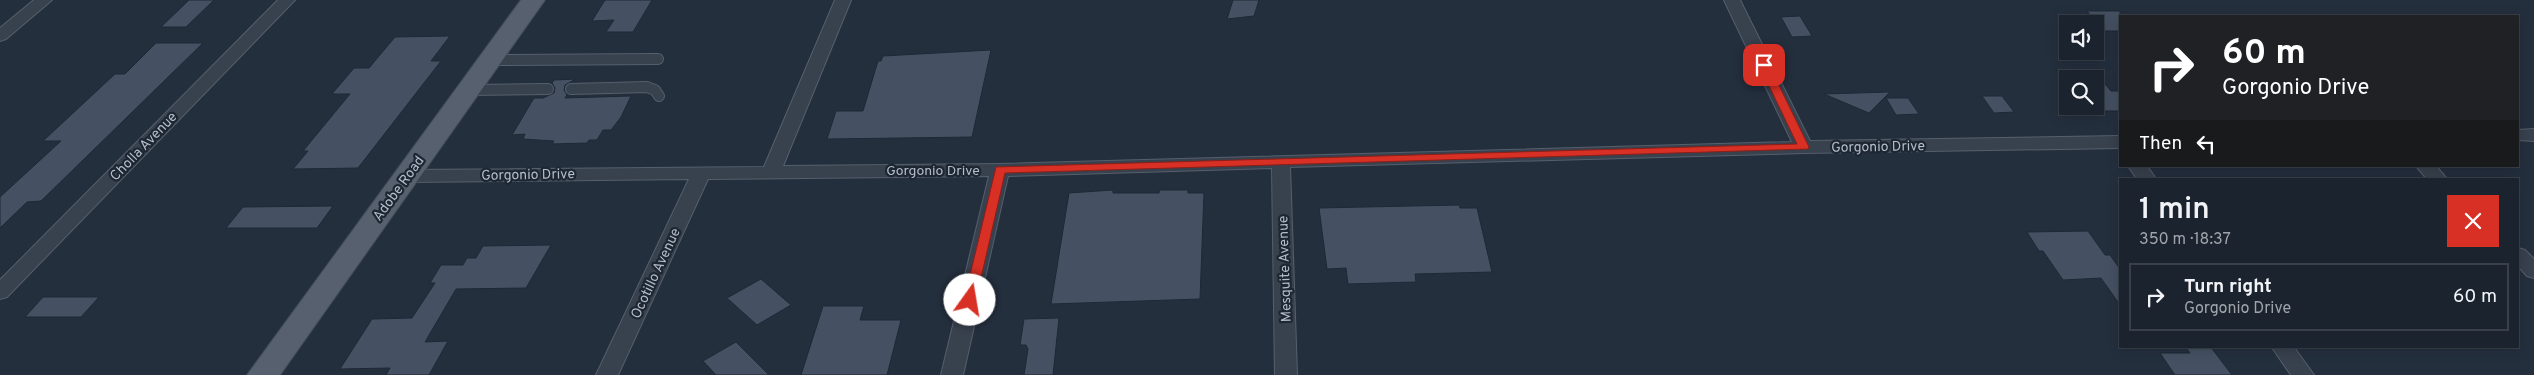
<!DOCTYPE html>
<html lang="en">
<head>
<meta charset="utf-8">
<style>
	body { margin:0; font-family:Overpass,sans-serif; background:#282f3a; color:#f1f3f6; height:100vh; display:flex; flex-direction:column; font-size:19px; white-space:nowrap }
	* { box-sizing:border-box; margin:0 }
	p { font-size:16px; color:#a0a4aa }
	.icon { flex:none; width:28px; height:28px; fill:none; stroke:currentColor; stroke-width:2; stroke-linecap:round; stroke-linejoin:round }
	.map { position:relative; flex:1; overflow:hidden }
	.panel { position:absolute; left:2119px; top:178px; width:400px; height:170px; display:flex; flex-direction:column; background:#1b232e; border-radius:0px; box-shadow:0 2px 12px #0003,0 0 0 1px #39404a }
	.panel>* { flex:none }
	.guide { position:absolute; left:2119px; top:15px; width:400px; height:152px; border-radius:0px; box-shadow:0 2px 12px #0003,0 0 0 1px #39404a; background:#202124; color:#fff; overflow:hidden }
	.fabs { position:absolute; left:2059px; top:15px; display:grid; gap:10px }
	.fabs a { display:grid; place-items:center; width:45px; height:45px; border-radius:0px; background:#1b232e; box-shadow:0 2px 12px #0003,0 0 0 1px #39404a; font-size:25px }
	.pin { position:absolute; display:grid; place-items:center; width:42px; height:42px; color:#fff; margin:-21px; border-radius:10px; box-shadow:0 2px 8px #0006 }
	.me { position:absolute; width:55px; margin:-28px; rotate:13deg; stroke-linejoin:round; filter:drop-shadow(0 0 4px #0008) }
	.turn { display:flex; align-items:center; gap:18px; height:105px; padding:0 20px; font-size:22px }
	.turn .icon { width:65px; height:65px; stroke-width:2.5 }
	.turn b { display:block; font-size:35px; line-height:42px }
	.then { display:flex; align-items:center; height:48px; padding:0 20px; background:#0003; gap:10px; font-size:19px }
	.round { display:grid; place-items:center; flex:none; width:52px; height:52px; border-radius:0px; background:#282f3a }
	.head { display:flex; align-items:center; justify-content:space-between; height:85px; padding:0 20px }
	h1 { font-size:30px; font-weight:600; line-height:38px }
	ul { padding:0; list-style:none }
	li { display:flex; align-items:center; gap:15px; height:68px; margin:0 10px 8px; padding:0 10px; border:2px solid #39404a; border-radius:0px }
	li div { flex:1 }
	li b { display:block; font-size:19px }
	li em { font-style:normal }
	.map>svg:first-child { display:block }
	.building { fill:#455162; stroke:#1f2835 }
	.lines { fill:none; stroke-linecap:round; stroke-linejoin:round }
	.lane-casing { stroke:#565f6c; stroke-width:12 }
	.street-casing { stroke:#565f6c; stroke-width:2 }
	.primary-casing { stroke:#414a57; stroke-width:2 }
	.lane { stroke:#38414e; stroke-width:10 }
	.street { fill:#38414e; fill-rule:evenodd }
	.primary { fill:#56606e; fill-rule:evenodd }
	.route { fill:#d93025; stroke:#8d1f18 }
	.labels { text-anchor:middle; stroke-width:4.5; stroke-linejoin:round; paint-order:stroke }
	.street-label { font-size:14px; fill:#b4bcc9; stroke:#1d2633 }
</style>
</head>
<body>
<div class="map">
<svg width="2534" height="375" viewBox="0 0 2534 375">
	<rect width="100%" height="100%" fill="#242f3e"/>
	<g class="building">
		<path d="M 189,0 L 214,0 L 186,27 L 161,27 Z"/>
		<path d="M 605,0 L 652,0 L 633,32 L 606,32 L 614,20 L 592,21 Z"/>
		<path d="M 1233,0 L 1259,0 L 1254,16 L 1227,19 Z"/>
		<path d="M 2087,11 L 2120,11 L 2120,31 L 2103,31 Z"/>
		<path d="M 1800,16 L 1812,36 L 1792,37 L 1781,17 Z"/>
		<path d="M 450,36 L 431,61 L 441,61 L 358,168 L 293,169 L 308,151 L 303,151 L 350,94 L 332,94 L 354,68 L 369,68 L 395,37 Z"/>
		<path d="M 156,43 L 203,43 L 41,201 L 27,202 L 0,228 L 0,197 L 61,141 L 43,141 L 115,74 L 125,74 Z"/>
		<path d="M 991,50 L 972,137 L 827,139 L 836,111 L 863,111 L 878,61 L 881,61 L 883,56 Z"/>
		<path d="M 2095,72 L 2111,91 L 2120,91 L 2120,111 L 2095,111 Z"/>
		<path d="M 576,79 L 565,85 L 564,90 L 567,95 L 565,98 L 631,96 L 621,117 L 611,130 L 603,130 L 597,140 L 589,140 L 587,143 L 552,144 L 554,141 L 523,139 L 525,134 L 512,135 L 534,98 L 543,98 L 554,93 L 555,88 L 552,83 L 554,80 Z"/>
		<path d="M 1890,92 L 1869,113 L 1824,94 Z"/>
		<path d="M 1982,96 L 2002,96 L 2014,112 L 1994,113 Z"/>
		<path d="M 1886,98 L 1908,98 L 1919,114 L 1896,115 Z"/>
		<path d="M 1113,190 L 1113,193 L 1159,193 L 1160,190 L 1188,190 L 1188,193 L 1204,193 L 1200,299 L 1051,304 L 1069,193 Z"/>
		<path d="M 1459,205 L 1460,208 L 1477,208 L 1492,272 L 1415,274 L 1416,282 L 1348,284 L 1346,268 L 1327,269 L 1319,208 Z"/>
		<path d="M 333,206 L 317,228 L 226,228 L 243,207 Z"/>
		<path d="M 2088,231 L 2105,255 L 2110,255 L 2120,269 L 2120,305 L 2101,278 L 2063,280 L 2043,251 L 2039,251 L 2027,232 Z"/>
		<path d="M 551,245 L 526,288 L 456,289 L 425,342 L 448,341 L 429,375 L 386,375 L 390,368 L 340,369 L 372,319 L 412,318 L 435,283 L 430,283 L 441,265 L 463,265 L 467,258 L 476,258 L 483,246 Z"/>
		<path d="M 761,279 L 791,305 L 757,325 L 727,298 Z"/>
		<path d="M 43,297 L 99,297 L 81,317 L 25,317 Z"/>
		<path d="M 824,303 L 824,306 L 864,306 L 860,320 L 901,320 L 887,375 L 801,375 Z"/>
		<path d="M 1059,318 L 1053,375 L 1024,375 L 1028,349 L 1026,345 L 1020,345 L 1024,319 Z"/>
		<path d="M 736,342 L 769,375 L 716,375 L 703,361 Z"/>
		<path d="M 2185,346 L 2210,346 L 2232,375 L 2175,375 L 2160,353 L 2190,353 Z"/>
	</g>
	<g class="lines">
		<defs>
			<g id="lane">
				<path d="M 491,60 L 658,59"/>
				<path d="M 571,89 L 647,87 L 655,90 L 659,96"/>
				<path d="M 469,90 L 548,89"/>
			</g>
			<g id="street">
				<path d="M 34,0 L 52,0 L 6,39 L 0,41 L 0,28 Z"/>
				<path d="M 278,0 L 295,0 L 7,297 L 0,299 L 0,280 Z"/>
				<path d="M 835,0 L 851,0 L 783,166 L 1000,164 L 1792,142 L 1724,0 L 1740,0 L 1810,141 L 2120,136 L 2120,148 L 1804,153 L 1290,167 L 1297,375 L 1275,375 L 1272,168 L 1008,176 L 963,375 L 941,375 L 989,176 L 708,179 L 618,375 L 596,375 L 689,179 L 406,182 L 399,180 L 397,176 L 399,172 L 406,170 L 764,167 Z"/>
				<path d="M 2534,129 L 2534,141 L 2518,140 L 2518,130 Z"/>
				<path d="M 2128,166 L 2147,166 L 2156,179 L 2137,179 Z"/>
				<path d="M 2416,166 L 2436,166 L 2447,179 L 2427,179 Z"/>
				<path d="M 2518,248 L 2525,250 L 2534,259 L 2534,278 L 2527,276 L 2518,266 Z"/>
				<path d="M 2271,346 L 2293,346 L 2314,375 L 2291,375 Z"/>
			</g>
			<path id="primary" d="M 521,0 L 545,0 L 280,375 L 247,375 Z"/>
		</defs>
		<use href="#lane" class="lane-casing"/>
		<use href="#street" class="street-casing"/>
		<use href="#primary" class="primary-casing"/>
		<use href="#lane" class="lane"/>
		<use href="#street" class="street"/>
		<use href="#primary" class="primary"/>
	</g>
	<path class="route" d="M 1764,62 L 1769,65 L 1809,147 L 1808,149 L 1005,173 L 976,300 L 970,305 L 964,300 L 996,167 L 1797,144 L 1759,65 Z"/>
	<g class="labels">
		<g class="street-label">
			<text transform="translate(143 146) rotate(-46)" y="5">Cholla Avenue</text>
			<text transform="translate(1878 146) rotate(-1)" y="5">Gorgonio Drive</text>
			<text x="933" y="175">Gorgonio Drive</text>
			<text transform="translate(528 174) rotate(-1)" y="5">Gorgonio Drive</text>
			<text transform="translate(398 188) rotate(-54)" y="5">Adobe Road</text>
			<text transform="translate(1284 269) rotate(-92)" y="5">Mesquite Avenue</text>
			<text transform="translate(655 273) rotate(-65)" y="5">Ocotillo Avenue</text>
		</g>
	</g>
</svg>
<div class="fabs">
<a><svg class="icon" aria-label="sound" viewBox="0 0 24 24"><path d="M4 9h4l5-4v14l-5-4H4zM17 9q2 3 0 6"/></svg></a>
<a><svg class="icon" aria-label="search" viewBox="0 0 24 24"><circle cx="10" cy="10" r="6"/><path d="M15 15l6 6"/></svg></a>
</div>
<div class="pin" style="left:1764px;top:65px;background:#d93025"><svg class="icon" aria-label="arrive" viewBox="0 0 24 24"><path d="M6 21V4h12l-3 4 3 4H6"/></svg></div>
<svg class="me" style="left:970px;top:300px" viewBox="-20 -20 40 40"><circle r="19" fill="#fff"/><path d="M0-13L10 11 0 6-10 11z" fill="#d93025"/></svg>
<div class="guide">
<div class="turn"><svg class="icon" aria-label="right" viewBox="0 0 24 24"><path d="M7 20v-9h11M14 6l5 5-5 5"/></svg><div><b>60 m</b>Gorgonio Drive</div></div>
<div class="then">Then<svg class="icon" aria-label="left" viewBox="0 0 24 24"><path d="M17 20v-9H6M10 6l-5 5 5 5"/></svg></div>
</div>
<section class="panel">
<div class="head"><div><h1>1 min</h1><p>350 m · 18:37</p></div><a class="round" style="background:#d93025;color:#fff"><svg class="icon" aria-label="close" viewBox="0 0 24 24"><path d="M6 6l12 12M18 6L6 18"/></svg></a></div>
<ul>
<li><svg class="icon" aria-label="right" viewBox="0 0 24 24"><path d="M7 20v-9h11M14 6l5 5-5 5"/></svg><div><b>Turn right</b><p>Gorgonio Drive</p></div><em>60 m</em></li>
</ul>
</section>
</div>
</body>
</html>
